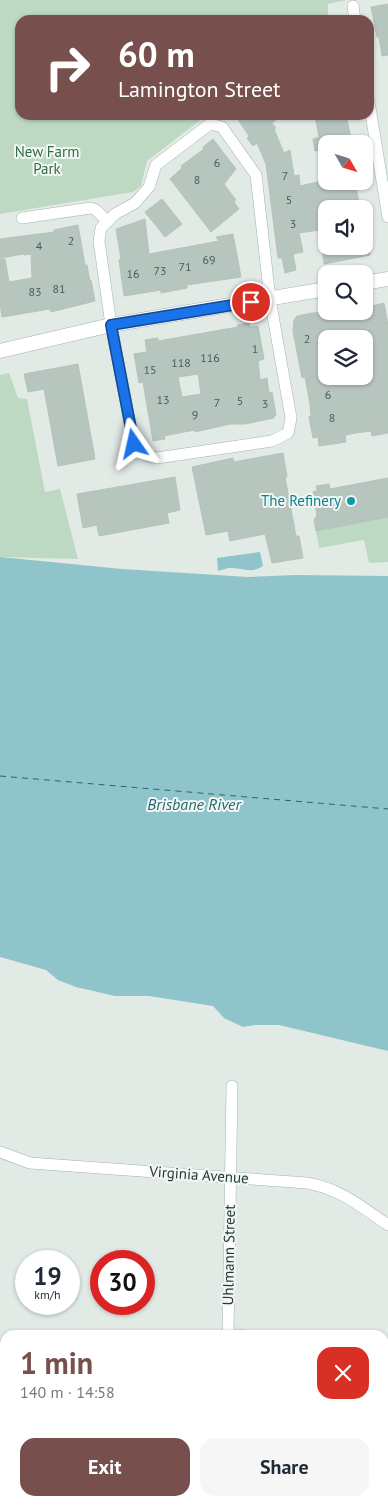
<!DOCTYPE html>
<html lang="en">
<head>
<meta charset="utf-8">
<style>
	body { margin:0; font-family:"PT Sans",sans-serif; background:#f6f6f7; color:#1f2937; height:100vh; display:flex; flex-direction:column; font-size:19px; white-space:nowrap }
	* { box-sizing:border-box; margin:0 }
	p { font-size:16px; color:#747a83 }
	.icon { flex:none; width:28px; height:28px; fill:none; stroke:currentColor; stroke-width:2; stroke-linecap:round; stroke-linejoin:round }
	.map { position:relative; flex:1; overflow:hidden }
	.drawer { position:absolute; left:0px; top:1330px; width:389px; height:176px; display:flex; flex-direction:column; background:#fff; border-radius:15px 15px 0 0; box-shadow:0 1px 4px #0004 }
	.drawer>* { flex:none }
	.guide { position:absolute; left:15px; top:15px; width:359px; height:105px; border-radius:15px; box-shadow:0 1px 4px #0004; background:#774f4d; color:#fff; overflow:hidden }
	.needle { width:32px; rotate:129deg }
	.buttons { position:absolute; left:318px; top:135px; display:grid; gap:10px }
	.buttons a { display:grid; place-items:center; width:55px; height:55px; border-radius:10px; background:#fff; box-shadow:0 1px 4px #0004; font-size:25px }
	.speed { position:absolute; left:15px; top:1250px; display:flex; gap:10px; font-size:25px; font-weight:700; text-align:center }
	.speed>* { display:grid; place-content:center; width:65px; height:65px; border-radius:50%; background:#fff; box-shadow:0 1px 4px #0004; line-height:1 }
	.speed small { font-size:12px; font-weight:400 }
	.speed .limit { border:8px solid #d22; background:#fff; color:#111 }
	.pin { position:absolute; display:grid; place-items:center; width:42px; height:42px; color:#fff; margin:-21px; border:2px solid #fff; border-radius:50%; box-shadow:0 1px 5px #0007 }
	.me { position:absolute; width:55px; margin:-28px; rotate:349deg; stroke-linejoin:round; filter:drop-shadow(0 0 4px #0008) }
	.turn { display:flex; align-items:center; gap:18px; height:105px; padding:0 20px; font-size:22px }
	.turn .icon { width:65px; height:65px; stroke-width:2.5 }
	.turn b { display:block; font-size:35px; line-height:42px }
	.round { display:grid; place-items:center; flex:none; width:52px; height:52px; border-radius:15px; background:#f6f6f7 }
	.summary { display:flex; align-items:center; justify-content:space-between; height:85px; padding:0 20px }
	h1 { font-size:30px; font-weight:600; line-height:38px; color:#774f4d }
	.cta { display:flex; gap:10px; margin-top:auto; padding:10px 20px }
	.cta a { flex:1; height:58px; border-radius:15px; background:#774f4d; color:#fff; font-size:20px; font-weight:600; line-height:58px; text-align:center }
	.cta a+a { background:#f6f6f7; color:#1f2937 }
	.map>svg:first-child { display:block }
	.green { fill:#bdd9c3 }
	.water { fill:#8fc5ca }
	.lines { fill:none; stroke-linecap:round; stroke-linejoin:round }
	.ferry { stroke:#24676f; stroke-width:1; stroke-dasharray:6 5; stroke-linecap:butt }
	.building { fill:#b7c5bf; stroke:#b5c3bc; fill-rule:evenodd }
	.minor-casing { stroke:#a5b2ac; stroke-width:12 }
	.tertiary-casing { stroke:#a5b2ac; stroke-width:15 }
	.minor { stroke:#fff; stroke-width:11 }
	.tertiary { stroke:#fff; stroke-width:14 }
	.route-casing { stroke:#114b97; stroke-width:12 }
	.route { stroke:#1a73e8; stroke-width:9 }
	.culture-dot { fill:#0f9aa8; stroke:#f2f7f4; stroke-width:2 }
	.labels { text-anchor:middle; stroke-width:4; stroke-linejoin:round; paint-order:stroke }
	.number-label { font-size:12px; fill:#495d55 }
	.park-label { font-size:15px; fill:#326c45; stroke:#f2f7f4 }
	.culture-label { font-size:15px; fill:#0d838f; stroke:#f2f7f4; text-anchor:end }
	.street-label { font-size:15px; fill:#243a32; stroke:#f2f7f4 }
	.water-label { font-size:16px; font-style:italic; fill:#24676f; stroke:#f2f7f4 }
</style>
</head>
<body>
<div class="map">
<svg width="388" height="1506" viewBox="0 0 388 1506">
	<rect width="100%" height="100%" fill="#e2eae6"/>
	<g class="green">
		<path d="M 0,0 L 347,0 L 328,4 L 328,18 L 326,20 L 20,20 L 20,115 L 207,115 L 147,161 L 141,186 L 133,192 L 0,214 Z"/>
		<path d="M 9,373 L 18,398 L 27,399 L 45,492 L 60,489 L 78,559 L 0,557 L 0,375 Z"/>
		<path d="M 388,517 L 388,562 L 369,563 L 364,540 L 319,548 L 316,531 Z"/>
	</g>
	<g class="water">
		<path d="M 260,552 L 263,566 C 251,574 243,568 230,568 C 227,568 222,570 218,571 L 217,558 Z"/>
		<path d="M 0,557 L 122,569 L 248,577 L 295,575 L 388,576 L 388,1051 L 279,1025 L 255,1025 L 243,1027 L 224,1018 L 213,1006 L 149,996 L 115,996 L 76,987 L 58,980 L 46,970 L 0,957 Z"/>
	</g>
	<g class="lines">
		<path class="ferry" d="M 0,776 L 388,809"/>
	</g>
	<g class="building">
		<path d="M 388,4 L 388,55 L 382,56 L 379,37 L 377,37 L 371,7 Z"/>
		<path d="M 235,115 L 282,115 L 272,123 L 276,128 L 274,129 L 284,153 L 290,150 L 294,176 L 299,175 L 300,186 L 322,181 L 355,181 L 360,209 L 326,209 L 326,229 L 299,233 L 303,252 L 293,254 L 296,270 L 285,273 L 282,258 L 278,258 L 266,164 L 257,143 L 253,146 L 247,138 L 249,136 Z"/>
		<path d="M 315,115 L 341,115 L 341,120 L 347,119 L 352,144 L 326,144 L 326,148 L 315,151 L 313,139 L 319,137 Z"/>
		<path d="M 213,139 L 236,169 L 224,184 L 236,200 L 234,202 L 239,209 L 211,232 L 170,179 L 182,168 L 181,166 L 204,149 L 203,147 Z"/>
		<path d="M 162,199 L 182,224 L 165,237 L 145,212 Z"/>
		<path d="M 145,219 L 149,254 L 219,241 L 216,237 L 233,234 L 241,277 L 187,285 L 187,288 L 161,293 L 161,290 L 124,296 L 119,260 L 121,259 L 116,229 Z"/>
		<path d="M 78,225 L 85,265 L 87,265 L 90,281 L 91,280 L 95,301 L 51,312 L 50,309 L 2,317 L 0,303 L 0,259 L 5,259 L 9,282 L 32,278 L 31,254 L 24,255 L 24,254 L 0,258 L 0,239 L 54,232 L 54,230 Z"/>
		<path d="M 322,246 L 369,246 L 370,255 L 324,264 Z"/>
		<path d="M 384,303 L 388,325 L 388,433 L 372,436 L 371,431 L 356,433 L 345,435 L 346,442 L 319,446 L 318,437 L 313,438 L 309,417 L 311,416 L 310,404 L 305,377 L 302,378 L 293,331 L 294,320 L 297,316 L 312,313 L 364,311 L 364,308 ZM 357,336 L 357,339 L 364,339 L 364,376 L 333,381 L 332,376 L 326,376 L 326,339 Z"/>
		<path d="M 249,323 L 250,327 L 258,326 L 264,359 L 258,361 L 260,380 L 267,378 L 269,393 L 272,392 L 276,415 L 274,416 L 274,418 L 245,424 L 230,424 L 195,432 L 195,430 L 184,432 L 164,436 L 165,439 L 153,441 L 143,382 L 139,383 L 134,354 L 147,352 L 145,340 L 158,338 L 158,341 L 238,327 L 237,325 ZM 198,374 L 201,394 L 182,397 L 178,377 Z"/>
		<path d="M 78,364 L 95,459 L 58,466 L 44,389 L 28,392 L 24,374 Z"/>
		<path d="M 283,453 L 287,477 L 285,477 L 296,536 L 299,536 L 303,558 L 272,563 L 265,534 L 230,541 L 228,531 L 206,535 L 192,467 L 233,458 L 234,462 Z"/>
		<path d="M 175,477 L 180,510 L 167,513 L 169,523 L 99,536 L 97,525 L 83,528 L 77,494 Z"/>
		<path d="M 388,478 L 388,517 L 316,531 L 314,520 L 317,515 L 313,492 L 317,491 L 316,486 L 329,484 L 330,489 Z"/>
	</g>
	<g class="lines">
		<defs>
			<g id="minor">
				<path d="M 353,6 L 355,20"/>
				<path d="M 369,102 L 388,217"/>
				<path d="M 210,124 L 222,127 L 256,175 L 270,299 L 291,418 L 288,433 L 272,441 L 157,458 L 145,455 L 134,444 L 111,325 L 99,241 L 101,228 L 115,214 L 135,203 L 149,187 L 156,165 Z"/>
				<path d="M 22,218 L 91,208 L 96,210 L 107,221"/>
				<path d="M 0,1152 L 30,1163 L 307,1183 C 341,1189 360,1206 388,1225"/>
				<path d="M 228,1335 L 232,1086"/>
				<path d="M 228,1335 L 241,1335"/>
				<path d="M 0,1374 L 5,1380"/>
				<path d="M 384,1490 L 388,1495"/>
				<path d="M 112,1501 L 117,1506"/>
				<path d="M 57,1506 L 62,1501"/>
			</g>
			<g id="tertiary">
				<path d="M 364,283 L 388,279"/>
				<path d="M 0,351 L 111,325 L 326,289"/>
			</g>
		</defs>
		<use href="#minor" class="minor-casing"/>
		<use href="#tertiary" class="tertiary-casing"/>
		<use href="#minor" class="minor"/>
		<use href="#tertiary" class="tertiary"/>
	</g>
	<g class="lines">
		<defs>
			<path id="route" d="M 134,444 L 111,325 L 251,302"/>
		</defs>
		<use href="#route" class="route-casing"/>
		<use href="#route" class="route"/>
	</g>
	<circle class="culture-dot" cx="351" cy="501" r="5"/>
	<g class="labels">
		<g class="number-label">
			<text x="217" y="167">6</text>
			<text x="285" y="180">7</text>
			<text x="197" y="184">8</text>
			<text x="289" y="204">5</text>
			<text x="293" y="228">3</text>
			<text x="71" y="245">2</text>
			<text x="39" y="250">4</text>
			<text x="209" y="264">69</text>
			<text x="185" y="271">71</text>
			<text x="160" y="275">73</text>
			<text x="133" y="278">16</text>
			<text x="59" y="293">81</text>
			<text x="35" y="296">83</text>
			<text x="307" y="343">2</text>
			<text x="255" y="353">1</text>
			<text x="210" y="362">116</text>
			<text x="181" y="367">118</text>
			<text x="150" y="374">15</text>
			<text x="328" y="399">6</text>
			<text x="163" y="404">13</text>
			<text x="240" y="405">5</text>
			<text x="217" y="407">7</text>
			<text x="265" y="408">3</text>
			<text x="195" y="419">9</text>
			<text x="332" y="422">8</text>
		</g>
		<g class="park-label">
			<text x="47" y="157">New Farm<tspan x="47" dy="17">Park</tspan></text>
		</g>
		<g class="culture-label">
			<text x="341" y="506">The Refinery</text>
		</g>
		<g class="street-label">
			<text transform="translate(199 1175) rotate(4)" y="5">Virginia Avenue</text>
			<text transform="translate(229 1255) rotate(-89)" y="5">Uhlmann Street</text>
		</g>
		<g class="water-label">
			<text x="194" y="810">Brisbane River</text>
		</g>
	</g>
</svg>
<div class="buttons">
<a><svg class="needle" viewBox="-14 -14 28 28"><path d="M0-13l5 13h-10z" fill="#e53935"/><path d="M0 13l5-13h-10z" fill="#747a83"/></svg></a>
<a><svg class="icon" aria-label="sound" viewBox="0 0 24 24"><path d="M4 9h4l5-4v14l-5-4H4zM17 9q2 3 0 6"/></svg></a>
<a><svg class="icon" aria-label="search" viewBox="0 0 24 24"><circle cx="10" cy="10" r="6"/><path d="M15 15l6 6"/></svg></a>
<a><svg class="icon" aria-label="layers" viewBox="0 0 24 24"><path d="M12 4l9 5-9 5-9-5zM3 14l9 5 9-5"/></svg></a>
</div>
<div class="speed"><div>19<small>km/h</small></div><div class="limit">30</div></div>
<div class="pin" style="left:251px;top:302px;background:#d93025"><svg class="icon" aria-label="arrive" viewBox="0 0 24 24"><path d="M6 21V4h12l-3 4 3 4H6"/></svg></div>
<svg class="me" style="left:134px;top:444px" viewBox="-20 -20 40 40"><path d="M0-17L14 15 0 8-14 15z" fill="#1a73e8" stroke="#fff" stroke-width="4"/></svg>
<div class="guide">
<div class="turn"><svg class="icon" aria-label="right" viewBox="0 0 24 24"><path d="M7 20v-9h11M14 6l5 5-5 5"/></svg><div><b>60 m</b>Lamington Street</div></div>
</div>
<section class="drawer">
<div class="summary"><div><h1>1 min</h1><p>140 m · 14:58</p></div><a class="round" style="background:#d93025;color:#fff"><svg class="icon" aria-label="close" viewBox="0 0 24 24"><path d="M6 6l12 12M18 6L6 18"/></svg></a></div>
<div class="cta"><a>Exit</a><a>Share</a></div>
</section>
</div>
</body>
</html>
